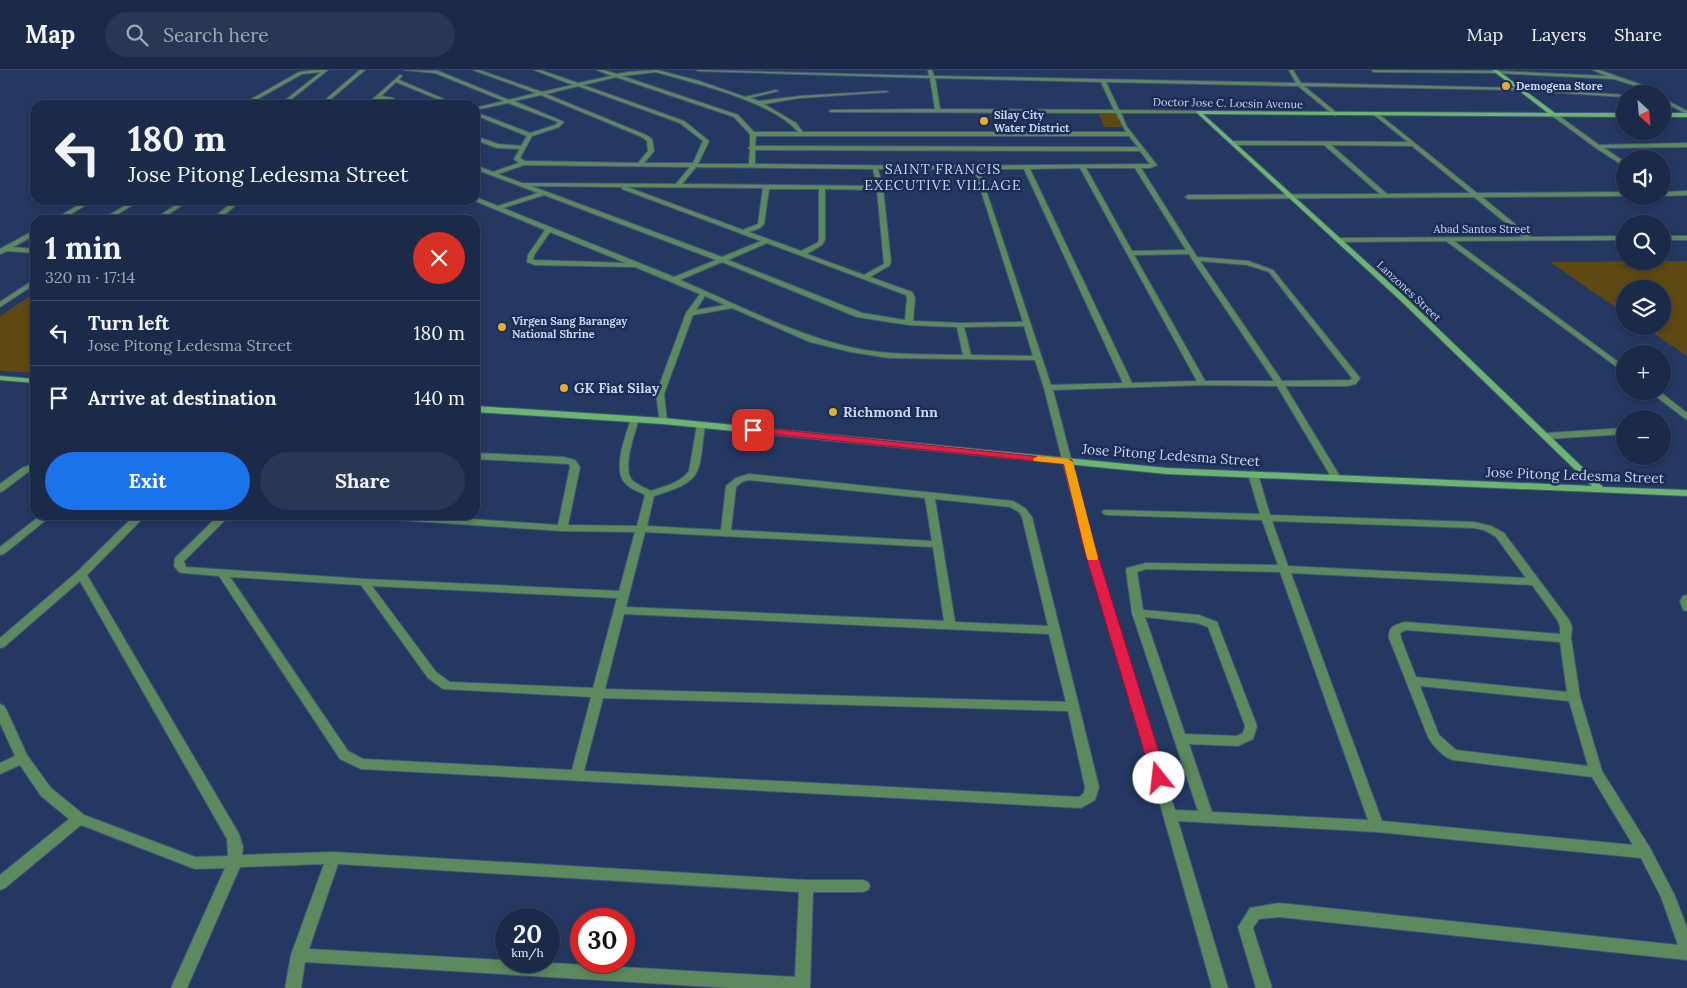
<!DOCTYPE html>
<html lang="en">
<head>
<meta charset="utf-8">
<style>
	body { margin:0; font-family:Lora,serif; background:#293654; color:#f1f3f6; height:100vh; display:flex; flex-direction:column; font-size:19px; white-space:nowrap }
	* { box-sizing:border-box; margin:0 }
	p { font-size:16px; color:#a0a7b5 }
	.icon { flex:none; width:28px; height:28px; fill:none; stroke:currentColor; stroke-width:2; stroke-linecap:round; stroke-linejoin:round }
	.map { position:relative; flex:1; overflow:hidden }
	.side { position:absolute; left:30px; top:145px; width:450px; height:305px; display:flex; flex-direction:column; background:#1c2a4a; border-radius:15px; box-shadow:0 2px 8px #0003,0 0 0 1px #3a4662 }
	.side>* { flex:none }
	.guide { position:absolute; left:30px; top:30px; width:450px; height:105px; border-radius:15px; box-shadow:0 2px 8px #0003,0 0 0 1px #3a4662; background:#1c2a4a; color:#f1f3f6; overflow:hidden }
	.needle { width:32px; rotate:154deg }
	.tools { position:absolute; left:1616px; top:15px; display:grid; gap:10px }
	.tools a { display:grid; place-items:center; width:55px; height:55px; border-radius:50%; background:#1c2a4a; box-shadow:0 2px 8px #0003,0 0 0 1px #3a4662; font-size:25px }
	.speed { position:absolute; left:495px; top:838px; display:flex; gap:10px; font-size:25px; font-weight:700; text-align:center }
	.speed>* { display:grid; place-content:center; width:65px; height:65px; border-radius:50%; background:#1c2a4a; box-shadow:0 2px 8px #0003,0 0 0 1px #3a4662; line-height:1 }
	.speed small { font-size:12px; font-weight:400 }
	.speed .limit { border:8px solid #d22; background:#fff; color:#111 }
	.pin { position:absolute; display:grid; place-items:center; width:42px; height:42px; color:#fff; margin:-21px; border-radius:10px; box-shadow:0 2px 8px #0006 }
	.me { position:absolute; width:55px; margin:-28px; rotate:344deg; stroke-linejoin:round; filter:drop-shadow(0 0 4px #0008) }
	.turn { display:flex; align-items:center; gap:18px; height:105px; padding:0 15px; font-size:22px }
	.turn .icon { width:65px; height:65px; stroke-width:2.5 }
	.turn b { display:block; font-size:35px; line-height:42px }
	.round { display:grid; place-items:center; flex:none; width:52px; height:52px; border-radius:26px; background:#293654 }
	.summary { display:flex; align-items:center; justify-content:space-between; height:85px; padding:0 15px }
	h1 { font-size:30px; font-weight:700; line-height:38px }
	.button { display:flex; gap:10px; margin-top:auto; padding:10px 15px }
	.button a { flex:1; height:58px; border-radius:30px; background:#1a73e8; color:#fff; font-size:20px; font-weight:700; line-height:58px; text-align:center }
	.button a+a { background:#293654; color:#f1f3f6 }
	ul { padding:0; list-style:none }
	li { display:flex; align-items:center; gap:15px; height:65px; padding:0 15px; border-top:1px solid #3a4662 }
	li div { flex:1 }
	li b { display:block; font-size:19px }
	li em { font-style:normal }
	header { display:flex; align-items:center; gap:30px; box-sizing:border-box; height:70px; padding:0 25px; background:#1c2a4a; border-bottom:1px solid #3a4662 }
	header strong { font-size:24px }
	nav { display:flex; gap:28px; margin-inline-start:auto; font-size:18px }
	.search { width:350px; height:45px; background:#293654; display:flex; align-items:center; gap:12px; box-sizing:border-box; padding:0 18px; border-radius:28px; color:#a0a7b5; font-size:19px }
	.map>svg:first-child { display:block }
	.green { fill:#5f4913 }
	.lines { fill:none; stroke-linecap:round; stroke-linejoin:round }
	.street-casing { stroke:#43557c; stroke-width:2 }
	.secondary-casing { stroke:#43557c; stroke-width:2 }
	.street { fill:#5c895d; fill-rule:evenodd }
	.secondary { fill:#6cb56e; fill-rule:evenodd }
	.route { fill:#e11d48; stroke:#92132f }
	.slow { fill:#f59e0b }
	.poi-dot { fill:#e2af34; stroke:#1b2d56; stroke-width:2 }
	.labels { text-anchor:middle; stroke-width:5; stroke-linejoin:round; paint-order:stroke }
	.far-poi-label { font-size:11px; font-weight:bold; fill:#cad7f1; stroke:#1b2d56; text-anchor:start }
	.far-street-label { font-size:11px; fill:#cad7f1; stroke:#1b2d56 }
	.far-quarter-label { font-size:14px; letter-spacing:1px; fill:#cad7f1; stroke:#1b2d56 }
	.poi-label { font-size:14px; font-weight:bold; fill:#cad7f1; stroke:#1b2d56; text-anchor:start }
	.street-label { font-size:14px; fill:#cad7f1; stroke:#1b2d56 }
</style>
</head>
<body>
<header>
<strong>Map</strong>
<div class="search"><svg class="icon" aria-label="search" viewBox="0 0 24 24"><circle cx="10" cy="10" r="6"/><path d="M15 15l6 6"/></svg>Search here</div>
<nav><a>Map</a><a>Layers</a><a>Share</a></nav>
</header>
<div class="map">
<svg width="1687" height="918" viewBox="0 0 1687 918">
	<rect width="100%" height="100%" fill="#253862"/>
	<g class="green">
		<path d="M 1099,44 L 1118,44 L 1124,57 L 1104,57 Z"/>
		<path d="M 1687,191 L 1687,286 L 1643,256 L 1662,256 L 1662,219 L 1625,219 L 1625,244 L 1550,192 Z"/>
		<path d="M 35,223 L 35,303 L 0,301 L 0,246 Z"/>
	</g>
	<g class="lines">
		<defs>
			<g id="street">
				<path d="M 315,0 L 328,0 L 284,35 L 279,35 L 321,2 L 302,4 L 247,35 L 241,35 L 299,2 Z"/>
				<path d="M 360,0 L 365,0 L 324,35 L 319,35 Z"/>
				<path d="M 404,0 L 438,1 L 509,30 L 536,23 L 473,0 L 479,0 L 542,22 L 573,15 L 534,0 L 540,0 L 578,13 L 612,6 L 597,0 L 603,0 L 617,4 L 629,2 L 657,0 L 699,11 L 745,27 L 776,20 L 778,21 L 750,28 L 759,31 L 800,26 L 886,21 L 888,22 L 800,28 L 764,34 L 796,53 L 803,62 L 1126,62 L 1116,43 L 831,42 L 829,41 L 831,40 L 935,39 L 930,8 L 698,1 L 696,0 L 929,6 L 928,0 L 932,0 L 934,6 L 1296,13 L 1289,0 L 1293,0 L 1301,13 L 1517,18 L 1625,25 L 1625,27 L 1517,20 L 1304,16 L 1337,43 L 1335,46 L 1298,16 L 1106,12 L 1119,40 L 1200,41 L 1198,43 L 1121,43 L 1127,57 L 1157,95 L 1150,98 L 1141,98 L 1197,187 L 1248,191 L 1273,200 L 1360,308 L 1356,314 L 1347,316 L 1285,316 L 1341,408 L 1336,411 L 1333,410 L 1277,316 L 1202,315 L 1053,320 L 1094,476 L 1175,740 L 1198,741 L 1132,543 L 1126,500 L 1127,498 L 1146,493 L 1278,495 L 1262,450 L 1107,445 L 1104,444 L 1102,442 L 1104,440 L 1260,444 L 1248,404 L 1253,401 L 1258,404 L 1270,445 L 1474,452 L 1491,456 L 1504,463 L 1569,550 L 1572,557 L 1571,568 L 1580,627 L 1602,701 L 1650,778 L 1675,826 L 1687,858 L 1687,890 L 1279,847 L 1259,849 L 1253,858 L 1272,918 L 1256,918 L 1238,857 L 1250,838 L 1279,833 L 1678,875 L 1661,827 L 1641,788 L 1377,762 L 1178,751 L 1228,918 L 1212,918 L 1132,635 L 1084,476 L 1044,318 L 1035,290 L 889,288 L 851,282 L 810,272 L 732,238 L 693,245 L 664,324 L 667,351 L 663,354 L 660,353 L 656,324 L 686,243 L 700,224 L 635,197 L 535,195 L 527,192 L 528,185 L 545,160 L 473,130 L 475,130 L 475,127 L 498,136 L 538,123 L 475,99 L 475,95 L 493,102 L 519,93 L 514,89 L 520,79 L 497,78 L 475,70 L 475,66 L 498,74 L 521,76 L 527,66 L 475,45 L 475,42 L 530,63 L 555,55 L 558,52 L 508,33 L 475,40 L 475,38 L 504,31 L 435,3 ZM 656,2 C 694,13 774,32 798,62 L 754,62 L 738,45 L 622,6 ZM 616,7 L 734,47 L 750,64 L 750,77 L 748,78 L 750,79 L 749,94 L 698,94 L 709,71 L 684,51 L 583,15 ZM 935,8 L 1101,12 L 1114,40 L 940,39 ZM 578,16 L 680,53 L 703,71 L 693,93 L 644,93 L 654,81 L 652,69 L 646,65 L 546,24 ZM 541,25 L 642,67 L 647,71 L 648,81 L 638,93 L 525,91 L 520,88 L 532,66 L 559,57 L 564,52 L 514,31 ZM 756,66 L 1129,66 L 1138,77 L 755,76 ZM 755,80 L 1140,81 L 1150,94 L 920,96 L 755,94 ZM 524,95 L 690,97 L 676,114 L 522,113 L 498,104 ZM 696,97 L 873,99 L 877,116 L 682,114 ZM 1080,98 L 1197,311 L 1132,313 L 1030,99 ZM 1086,98 L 1135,98 L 1186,180 L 1132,181 ZM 878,99 L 974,99 L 1023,252 L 960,253 L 913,251 L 915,228 L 912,222 L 870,207 L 889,196 L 891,192 L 883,118 ZM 979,99 L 1024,99 L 1123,313 L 1051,315 ZM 531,116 L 622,117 L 622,119 L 761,171 L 722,187 ZM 627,117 L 763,118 L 758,154 L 743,160 ZM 769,119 L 819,119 L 819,170 L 817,173 L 801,181 L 749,162 L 760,158 L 764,154 ZM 825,119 L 877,120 L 884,194 L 864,205 L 807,184 L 822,175 L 825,170 ZM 544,125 L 716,190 L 674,207 L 503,138 ZM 550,162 L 626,193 L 533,190 L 534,185 ZM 767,173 L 906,225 L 907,228 L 905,250 L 862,243 L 728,190 ZM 1189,184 L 1192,189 L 1274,311 L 1205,311 L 1134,185 ZM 1200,191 L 1247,195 L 1269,202 L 1352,308 L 1350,310 L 1282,311 ZM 722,192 L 857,247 L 909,255 L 957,257 L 963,285 C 925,284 887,286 850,277 C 793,264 734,233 680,210 ZM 705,226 L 725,235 L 696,240 ZM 1024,256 L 1033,286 L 971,285 L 964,257 ZM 1272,451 L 1474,458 L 1484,460 L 1496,467 L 1526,508 L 1288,496 ZM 1146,499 L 1280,502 L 1368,750 L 1212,742 L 1189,674 L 1238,676 L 1253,669 L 1257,656 L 1217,552 L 1199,545 L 1143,540 L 1137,502 ZM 1291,503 L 1532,515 L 1558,551 L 1560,557 L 1560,564 L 1405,552 C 1395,555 1388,556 1389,568 L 1428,667 C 1433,676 1443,687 1453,690 L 1592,707 L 1633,775 L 1382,751 ZM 1145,547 L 1197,553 L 1208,557 L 1245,656 L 1243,663 L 1237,666 L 1185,664 ZM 1406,560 L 1560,572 L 1567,622 L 1416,607 L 1401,568 L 1400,563 ZM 1420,616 L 1569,631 L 1588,696 L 1456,680 L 1439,665 Z"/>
				<path d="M 1372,0 L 1497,1 L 1607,6 L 1593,0 L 1599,0 L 1642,15 L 1657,24 L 1651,24 L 1639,17 L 1614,9 L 1497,3 L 1373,2 Z"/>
				<path d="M 400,5 L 402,6 L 399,10 L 458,35 L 452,35 L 396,12 L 381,26 L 393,28 L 403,35 L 398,35 L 390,30 L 378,29 L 371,35 L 366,35 Z"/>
				<path d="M 1662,28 L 1687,41 L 1687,44 L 1662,31 Z"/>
				<path d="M 1376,42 L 1477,123 L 1625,122 L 1625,126 L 1482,127 L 1531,167 L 1625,166 L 1625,170 L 1454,171 L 1625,297 L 1625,303 L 1446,171 L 1340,172 L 1337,170 L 1340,168 L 1523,167 L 1474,127 L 1188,129 L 1185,127 L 1188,125 L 1380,124 L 1324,75 L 1234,75 L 1231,73 L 1234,71 L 1408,72 L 1374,45 ZM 1331,75 L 1412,76 L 1470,123 L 1387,124 Z"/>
				<path d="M 1551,43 L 1555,43 L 1599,75 L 1687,73 L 1687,77 L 1604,78 L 1625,92 L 1625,97 L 1596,78 L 1551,45 Z"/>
				<path d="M 1687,121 L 1687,125 L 1662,126 L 1662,122 Z"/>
				<path d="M 87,130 L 94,130 L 61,150 L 53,150 Z"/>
				<path d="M 134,130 L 141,130 L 108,150 L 101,150 Z"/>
				<path d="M 183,130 L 190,130 L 160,150 L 153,150 Z"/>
				<path d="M 235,130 L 242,130 L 218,150 L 211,150 Z"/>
				<path d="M 35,160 L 35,165 L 13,177 L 35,179 L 35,183 L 7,181 L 0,184 L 0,179 Z"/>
				<rect x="1662" y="166" width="25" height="4"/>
				<path d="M 35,209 L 35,214 L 0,237 L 0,232 Z"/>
				<path d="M 1649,321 L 1659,321 L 1687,343 L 1687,350 Z"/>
				<path d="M 635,346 L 639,349 C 635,363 621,400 633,411 C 638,415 645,418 651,421 C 665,416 680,413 689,401 L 697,355 L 701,352 L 705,355 C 698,404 706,410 654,426 L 647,456 L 721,460 L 726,416 L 736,408 L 749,404 L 1013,431 L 1025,438 L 1032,447 L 1099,717 L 1095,730 L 1081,738 L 361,699 L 340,689 L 219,506 L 183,503 L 179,502 L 174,496 L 175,488 L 219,445 L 230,445 L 184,491 L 186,497 L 364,509 L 619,521 L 635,462 L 562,461 L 367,448 L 362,445 L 412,445 L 558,455 L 570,397 L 569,394 L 475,389 L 475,383 L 563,387 L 575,390 L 580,397 L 568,455 L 637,456 L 645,425 C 638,421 630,419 625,413 C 612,399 626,365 631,349 ZM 749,410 L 925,428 L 932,471 L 731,460 L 736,417 L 742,412 ZM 935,429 L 1010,437 L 1019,442 L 1022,447 L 1048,556 L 955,552 ZM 645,462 L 933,477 L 944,551 L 626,537 ZM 230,507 L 361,515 L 428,608 L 443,619 L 591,627 L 572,700 L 363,689 L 348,681 ZM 372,516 L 617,528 L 593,618 L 450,612 L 436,602 ZM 624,544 L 1049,564 L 1066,632 L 605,619 ZM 603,628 L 1068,641 L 1085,717 L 1084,723 L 1079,727 L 584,701 Z"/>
				<path d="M 1625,358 L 1625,364 L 1547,369 L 1543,366 L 1547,363 Z"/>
				<path d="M 35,393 L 35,399 L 28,402 L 3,421 L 0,422 L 0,414 L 22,398 Z"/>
				<path d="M 41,445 L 52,445 L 4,484 L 0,485 L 0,477 Z"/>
				<path d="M 135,445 L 146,445 L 87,505 L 239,764 L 243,777 L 242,785 L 333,782 L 806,810 L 863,810 L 868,812 L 870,816 L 868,820 L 863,822 L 813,822 L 810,918 L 729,918 L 305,892 L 301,918 L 285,918 L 291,885 L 324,794 L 240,797 L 187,918 L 171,918 L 225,798 L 195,799 L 81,755 L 5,818 L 0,820 L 0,805 L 69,749 L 41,726 L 20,695 L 0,704 L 0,693 L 15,686 L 0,653 L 0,634 L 4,636 L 6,639 L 27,685 L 51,718 L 84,745 L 195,787 L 228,786 L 227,769 L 80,511 L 4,577 L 0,578 L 0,568 L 77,502 ZM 338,794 L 799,822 L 795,907 L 309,879 Z"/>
				<path d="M 1687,525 L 1687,541 L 1683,540 L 1680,531 L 1683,526 Z"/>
			</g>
			<g id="secondary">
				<path d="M 1492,0 L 1497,0 L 1555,43 L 1625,43 L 1625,47 L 1203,44 L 1405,227 L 1603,417 L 1687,420 L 1687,426 L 1167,404 L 663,354 L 475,342 L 475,336 L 663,348 L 1167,398 L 1592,416 L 1400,230 L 1196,42 L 1198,41 L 1548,43 Z"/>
				<rect x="1662" y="43" width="25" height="4"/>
				<path d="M 0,306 L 35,309 L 35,313 L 0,310 Z"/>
			</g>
		</defs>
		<use href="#street" class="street-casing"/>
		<use href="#secondary" class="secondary-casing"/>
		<use href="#street" class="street"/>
		<use href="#secondary" class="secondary"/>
	</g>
	<path class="route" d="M 753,357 L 1072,390 L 1095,476 L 1167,708 L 1165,713 L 1159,714 L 1154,713 L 1152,708 L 1083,476 L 1064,394 L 750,362 L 748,360 Z"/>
	<path class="slow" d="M 1038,386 L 1068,389 L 1073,392 L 1098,488 L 1097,490 L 1088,490 L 1087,488 L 1064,394 L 1034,391 L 1033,389 Z"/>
	<g class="poi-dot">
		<circle cx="1506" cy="16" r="5"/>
		<circle cx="984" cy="51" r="5"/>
		<circle cx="502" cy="257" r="5"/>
		<circle cx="564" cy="318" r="5"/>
		<circle cx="833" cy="342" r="5"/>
	</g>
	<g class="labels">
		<g class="far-poi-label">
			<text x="1516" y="20">Demogena Store</text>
			<text x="994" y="49">Silay City<tspan x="994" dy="13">Water District</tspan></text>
			<text x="512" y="255">Virgen Sang Barangay<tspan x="512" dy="13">National Shrine</tspan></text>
		</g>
		<g class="far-street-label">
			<text transform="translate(1228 33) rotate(1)" y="4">Doctor Jose C. Locsin Avenue</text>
			<text x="1482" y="163">Abad Santos Street</text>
			<text transform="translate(1409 221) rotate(43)" y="4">Lanzones Street</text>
		</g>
		<g class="far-quarter-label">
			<text x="943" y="104">SAINT FRANCIS<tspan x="943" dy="16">EXECUTIVE VILLAGE</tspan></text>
		</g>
		<g class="poi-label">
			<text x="574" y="323">GK Fiat Silay</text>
			<text x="843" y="347">Richmond Inn</text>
		</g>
		<g class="street-label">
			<text transform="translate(1171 385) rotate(4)" y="5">Jose Pitong Ledesma Street</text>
			<text transform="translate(1575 405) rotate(2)" y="5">Jose Pitong Ledesma Street</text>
		</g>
	</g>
</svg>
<div class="tools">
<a><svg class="needle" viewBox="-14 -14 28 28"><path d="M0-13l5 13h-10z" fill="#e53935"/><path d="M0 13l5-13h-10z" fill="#a0a7b5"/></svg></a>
<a><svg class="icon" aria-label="sound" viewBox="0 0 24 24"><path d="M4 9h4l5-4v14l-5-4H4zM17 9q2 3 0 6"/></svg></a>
<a><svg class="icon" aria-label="search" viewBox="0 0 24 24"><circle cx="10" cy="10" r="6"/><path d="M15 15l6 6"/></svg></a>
<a><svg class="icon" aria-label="layers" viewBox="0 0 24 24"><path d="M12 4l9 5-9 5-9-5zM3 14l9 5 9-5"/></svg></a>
<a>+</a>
<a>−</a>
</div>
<div class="speed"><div>20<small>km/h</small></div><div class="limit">30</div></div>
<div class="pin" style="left:753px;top:360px;background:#d93025"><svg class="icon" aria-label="arrive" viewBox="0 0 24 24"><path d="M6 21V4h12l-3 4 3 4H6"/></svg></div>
<svg class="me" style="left:1159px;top:708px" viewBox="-20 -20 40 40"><circle r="19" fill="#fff"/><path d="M0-13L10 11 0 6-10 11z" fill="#e11d48"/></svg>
<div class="guide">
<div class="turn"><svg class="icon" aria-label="left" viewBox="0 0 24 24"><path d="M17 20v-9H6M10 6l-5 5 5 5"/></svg><div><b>180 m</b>Jose Pitong Ledesma Street</div></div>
</div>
<section class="side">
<div class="summary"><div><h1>1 min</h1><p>320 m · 17:14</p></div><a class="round" style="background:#d93025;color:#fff"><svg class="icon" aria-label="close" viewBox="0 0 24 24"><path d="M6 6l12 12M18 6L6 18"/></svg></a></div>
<ul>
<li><svg class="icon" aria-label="left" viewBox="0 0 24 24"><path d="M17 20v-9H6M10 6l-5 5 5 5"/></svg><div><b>Turn left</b><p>Jose Pitong Ledesma Street</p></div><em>180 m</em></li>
<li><svg class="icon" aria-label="arrive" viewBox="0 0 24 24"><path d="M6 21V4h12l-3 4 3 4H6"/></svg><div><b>Arrive at destination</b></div><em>140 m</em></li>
</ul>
<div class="button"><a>Exit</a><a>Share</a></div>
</section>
</div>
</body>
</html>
